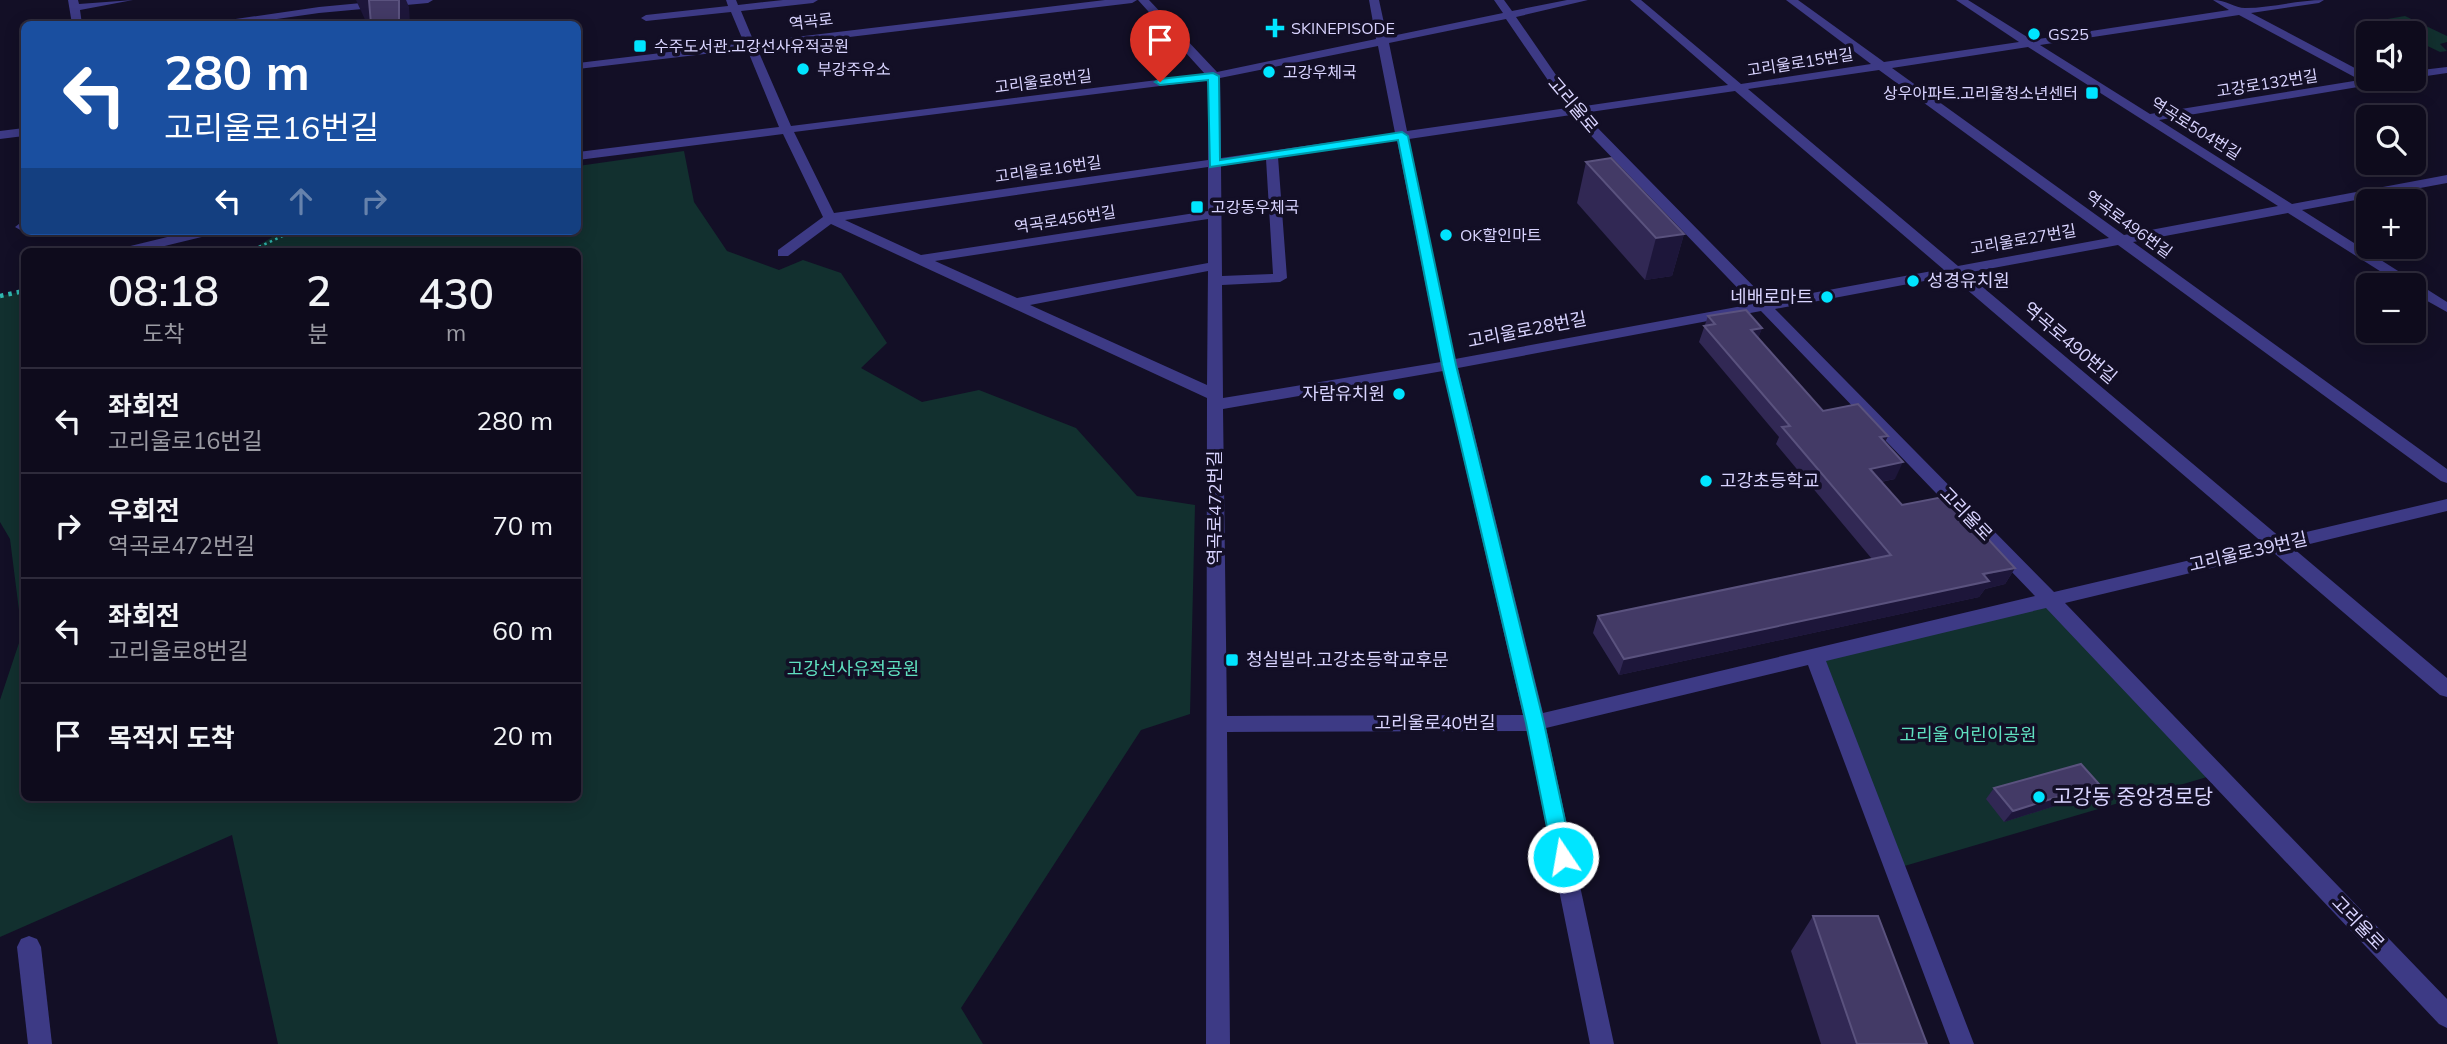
<!DOCTYPE html>
<html lang="ko">
<head>
<meta charset="utf-8">
<style>
	body { margin:0; font-family:Mulish,"Noto Sans KR",sans-serif; background:#171425; color:#f1f3f6; height:100vh; display:flex; flex-direction:column; font-size:26px; white-space:nowrap }
	* { box-sizing:border-box; margin:0 }
	p { font-size:23px; color:#9b9ba3 }
	.icon { flex:none; width:38px; height:38px; fill:none; stroke:currentColor; stroke-width:2; stroke-linecap:round; stroke-linejoin:round }
	.map { position:relative; flex:1; overflow:hidden }
	.sheet { position:absolute; left:21px; top:248px; width:560px; height:553px; display:flex; flex-direction:column; background:#0e0b1c; border-radius:10px; box-shadow:0 4px 18px #0003,0 0 0 2px #2e2b3b }
	.sheet>* { flex:none }
	.guide { position:absolute; left:21px; top:21px; width:560px; height:214px; border-radius:10px; box-shadow:0 4px 18px #0003,0 0 0 2px #2e2b3b; background:#1a4fa0; color:#fff; overflow:hidden }
	.fabs { position:absolute; left:2356px; top:21px; display:grid; gap:14px }
	.fabs a { display:grid; place-items:center; width:70px; height:70px; border-radius:10px; background:#0e0b1c; box-shadow:0 4px 18px #0003,0 0 0 2px #2e2b3b; font-size:35px }
	.pin { position:absolute; display:grid; place-items:center; width:60px; height:60px; color:#fff; margin:-72px -30px; border-radius:50% 50% 50% 0; rotate:-45deg; box-shadow:0 0 7px #0007 }
	.pin .icon { rotate:45deg }
	.me { position:absolute; width:77px; margin:-38px; rotate:348deg; stroke-linejoin:round; filter:drop-shadow(0 0 5px #0008) }
	.turn { display:flex; align-items:center; gap:24px; height:147px; padding:0 28px; font-size:32px }
	.turn .icon { width:91px; height:91px; stroke-width:2.5 }
	.turn b { display:block; font-size:49px; line-height:60px }
	.lanes { display:flex; align-items:center; height:66px; padding:0 28px; background:#0003; justify-content:center; gap:35px; direction:ltr }
	.lanes .off { opacity:.35 }
	.eta { display:flex; justify-content:space-evenly; align-items:center; height:119px; text-align:center }
	.eta b { font-size:42px; font-weight:600; line-height:49px }
	ul { padding:0; list-style:none }
	li { display:flex; align-items:center; gap:21px; height:105px; padding:0 28px; border-top:2px solid #2e2b3b }
	li div { flex:1 }
	li b { display:block; font-size:26px }
	li em { font-style:normal }
	.map>svg:first-child { display:block }
	.green { fill:#12302f }
	.lines { fill:none; stroke-linecap:round; stroke-linejoin:round }
	.path-far1 { stroke:#2fb8b0; stroke-width:2.5; stroke-dasharray:2.5 3.5; stroke-linecap:butt }
	.path { stroke:#2fb8b0; stroke-width:4.5; stroke-dasharray:3.5 5; stroke-linecap:butt }
	.minor { fill:#3d3a85; fill-rule:evenodd }
	.wall { fill:#312854 }
	.shaded-wall { fill:#1d163a }
	.building { fill:#433a66; stroke:#5a527e; stroke-width:2 }
	.route { fill:#00e5ff; stroke:#0095a6; stroke-width:2 }
	.poi-dot { fill:#00e5ff; stroke:#130f26; stroke-width:2.5 }
	.labels { text-anchor:middle; stroke-width:7; stroke-linejoin:round; paint-order:stroke }
	.far-street-label { font-size:16px; fill:#d9d4ff; stroke:#130f26 }
	.far-poi-label { font-size:16px; fill:#d9d4ff; stroke:#130f26; text-anchor:start }
	.street-label { font-size:18px; fill:#d9d4ff; stroke:#130f26 }
	.poi-label { font-size:18px; fill:#d9d4ff; stroke:#130f26; text-anchor:start }
	.park-label { font-size:18px; fill:#5fe0c0; stroke:#130f26 }
	.near-poi-label { font-size:21px; fill:#d9d4ff; stroke:#130f26; text-anchor:start }
</style>
</head>
<body>
<div class="map">
<svg width="2447" height="1044" viewBox="0 0 2447 1044">
	<rect width="100%" height="100%" fill="#130f26"/>
	<g class="green">
		<path d="M 2405,16 L 2447,36 L 2447,42 L 2440,44 L 2447,51 L 2440,52 L 2413,39 L 2413,33 L 2402,33 L 2376,21 Z"/>
		<path d="M 684,151 L 694,202 L 727,251 L 779,270 L 803,260 L 841,273 L 887,343 L 861,368 L 922,402 L 979,390 L 1076,428 L 1137,496 L 1195,505 L 1190,714 L 1141,730 L 961,1008 L 983,1044 L 278,1044 L 232,835 L 0,937 L 0,700 L 22,634 L 10,539 L 0,522 L 0,296 L 24,291 L 24,798 L 578,798 L 578,252 L 248,252 L 282,231 L 578,231 L 578,166 Z"/>
		<path d="M 2047,607 L 2207,777 L 1901,867 L 1823,660 Z"/>
	</g>
	<g class="lines">
		<path class="path-far1" d="M 248,252 L 285,235 L 287,231"/>
		<path class="path" d="M 0,296 L 24,291"/>
		<g class="minor">
			<path d="M 68,0 L 78,0 L 79,4 L 133,0 L 80,10 L 82,24 L 72,24 Z"/>
			<path d="M 393,0 L 433,0 L 428,3 L 319,13 L 241,24 L 217,24 L 222,21 L 319,7 Z"/>
			<path d="M 726,0 L 736,0 L 738,5 L 783,0 L 818,0 L 813,3 L 741,11 L 754,42 L 1105,0 L 1137,0 L 1132,3 L 757,48 L 791,126 L 1205,74 L 1138,0 L 1149,0 L 1217,72 L 1376,39 L 1369,0 L 1379,0 L 1387,37 L 1503,13 L 1494,0 L 1504,0 L 1512,11 L 1567,0 L 1588,0 L 1516,17 L 1578,107 L 1728,85 L 1630,0 L 1641,0 L 1741,84 L 1871,64 L 1786,0 L 1798,0 L 1884,62 L 2019,42 L 1956,0 L 1968,0 L 2032,40 L 2229,10 L 2213,0 C 2226,0 2235,8 2245,8 C 2271,8 2297,0 2324,0 L 2319,3 L 2251,13 L 2368,75 L 2368,79 L 2396,79 L 2394,81 L 2159,120 L 2292,204 L 2447,175 L 2447,183 L 2302,210 L 2447,302 L 2447,312 L 2413,293 L 2413,285 L 2402,285 L 2288,213 L 2133,242 L 2447,469 L 2447,483 L 2441,481 L 2118,245 L 1966,273 L 2281,538 L 2447,499 L 2447,511 L 2293,548 L 2447,678 L 2447,697 L 2440,695 L 2274,553 L 2065,603 L 2447,999 L 2447,1028 L 2439,1024 L 2046,608 L 1826,661 L 1974,1044 L 1950,1044 L 1808,665 L 1546,728 L 1614,1044 L 1590,1044 L 1527,731 L 1227,732 L 1230,1044 L 1206,1044 L 1207,398 L 831,224 L 788,256 L 778,256 L 778,250 L 823,217 L 783,134 L 578,160 L 578,152 L 779,127 L 747,49 L 578,69 L 578,63 L 744,43 L 731,12 L 646,21 L 641,18 L 646,15 L 728,6 ZM 2239,15 L 2360,80 L 2150,114 L 2040,45 ZM 1506,19 L 1567,108 L 1407,131 L 1389,43 ZM 1378,46 L 1395,133 L 1221,158 L 1220,78 ZM 2028,47 L 2278,206 L 2124,235 L 1892,68 ZM 1879,70 L 2109,238 L 1958,266 L 1748,89 ZM 1208,80 L 1208,160 L 834,213 L 794,132 ZM 1735,91 L 1943,269 L 1768,301 L 1583,113 ZM 1571,115 L 1753,304 L 1455,359 L 1409,139 ZM 1397,140 L 1441,362 L 1223,398 L 1222,285 L 1280,282 L 1287,278 L 1278,157 ZM 1266,159 L 1273,274 L 1222,276 L 1221,166 ZM 1208,167 L 1208,211 L 921,255 L 845,220 ZM 1208,219 L 1208,263 L 1017,298 L 935,261 ZM 1208,271 L 1207,385 L 1030,305 ZM 1951,276 L 2263,543 L 2054,592 L 1775,309 ZM 1761,311 L 2035,596 L 1543,713 L 1458,368 ZM 1443,371 L 1523,715 L 1227,716 L 1223,409 Z"/>
			<path d="M 2447,67 L 2447,73 L 2413,78 L 2413,71 Z"/>
			<path d="M 24,128 L 24,136 L 0,139 L 0,131 Z"/>
			<path d="M 24,220 L 24,231 L 28,231 L 24,232 L 15,227 Z"/>
			<path d="M 192,231 L 216,231 L 214,234 L 140,252 L 116,252 L 118,249 Z"/>
			<path d="M 29,936 L 37,939 L 41,947 L 52,1044 L 28,1044 L 17,947 L 21,939 Z"/>
		</g>
	</g>
	<g class="wall">
		<path d="M 1586,162 L 1684,234 L 1672,276 L 1645,280 L 1577,203 Z"/>
		<path d="M 1708,316 L 1762,328 L 1758,338 L 1823,411 L 1888,436 L 1885,442 L 1895,479 L 1881,482 L 1902,505 L 2015,568 L 2005,584 L 1985,589 L 1979,597 L 1619,675 L 1593,633 L 1598,616 L 1872,559 L 1776,444 L 1779,437 L 1699,342 Z"/>
		<path d="M 1994,788 L 2090,795 L 2004,822 L 1986,799 Z"/>
		<path d="M 1813,916 L 1927,1044 L 1821,1044 L 1791,951 Z"/>
	</g>
	<g class="shaded-wall">
		<path d="M 356,0 L 371,0 L 381,21 L 367,24 Z"/>
		<path d="M 399,0 L 406,0 L 409,7 L 410,24 L 388,24 Z"/>
		<path d="M 1684,234 L 1672,276 L 1645,280 L 1656,238 Z"/>
		<path d="M 1762,328 L 1756,344 L 1751,330 Z"/>
		<path d="M 1888,436 L 1880,452 L 1880,437 Z"/>
		<path d="M 1903,462 L 1895,479 L 1862,485 L 1870,469 Z"/>
		<path d="M 2015,568 L 2005,584 L 1985,589 L 1979,597 L 1619,675 L 1624,659 Z"/>
		<path d="M 2099,784 L 2090,795 L 2004,822 L 2013,811 Z"/>
	</g>
	<g class="building">
		<path d="M 369,0 L 399,0 L 399,23 L 388,24 L 371,24 Z"/>
		<path d="M 1611,158 L 1684,234 L 1656,238 L 1586,162 Z"/>
		<path d="M 1746,310 L 1762,328 L 1751,330 L 1823,411 L 1858,404 L 1888,436 L 1880,437 L 1903,462 L 1870,469 L 1902,505 L 1948,496 L 2015,568 L 1983,574 L 1989,581 L 1624,659 L 1598,616 L 1891,555 L 1782,427 L 1790,426 L 1704,326 L 1715,324 L 1708,316 Z"/>
		<path d="M 2081,764 L 2099,784 L 2013,811 L 1994,788 Z"/>
		<path d="M 1813,916 L 1878,916 L 1927,1044 L 1857,1044 Z"/>
	</g>
	<path class="route" d="M 1213,73 L 1219,76 L 1220,160 L 1402,132 L 1408,136 L 1456,365 L 1544,723 L 1573,857 L 1570,863 L 1563,865 L 1556,863 L 1553,857 L 1526,723 L 1442,365 L 1398,140 L 1210,167 L 1208,80 L 1160,85 L 1155,82 L 1160,79 Z"/>
	<g class="poi-dot">
		<path d="M1271.5 17.5h7v7h7v7h-7v7h-7v-7h-7v-7h7z"/>
		<circle cx="2034" cy="34" r="7"/>
		<rect x="633" y="39" width="14" height="14" rx="3.5"/>
		<circle cx="803" cy="69" r="7"/>
		<circle cx="1269" cy="72" r="7"/>
		<rect x="2085" y="86" width="14" height="14" rx="3.5"/>
		<rect x="1190" y="200" width="14" height="14" rx="3.5"/>
		<circle cx="1446" cy="235" r="7"/>
		<circle cx="1913" cy="281" r="7"/>
		<circle cx="1827" cy="297" r="7"/>
		<circle cx="1399" cy="394" r="7"/>
		<circle cx="1706" cy="481" r="7"/>
		<rect x="1225" y="653" width="14" height="14" rx="3.5"/>
		<circle cx="2039" cy="797" r="7"/>
	</g>
	<g class="labels">
		<g class="far-street-label">
			<text transform="translate(811 21) rotate(-7)" y="6">역곡로</text>
			<text transform="translate(1800 62) rotate(-9)" y="6">고리울로15번길</text>
			<text transform="translate(1043 81) rotate(-7)" y="6">고리울로8번길</text>
			<text transform="translate(2267 83) rotate(-9)" y="6">고강로132번길</text>
			<text transform="translate(2196 128) rotate(32)" y="6">역곡로504번길</text>
			<text transform="translate(1048 169) rotate(-8)" y="6">고리울로16번길</text>
			<text transform="translate(1065 219) rotate(-9)" y="6">역곡로456번길</text>
			<text transform="translate(2129 224) rotate(36)" y="6">역곡로496번길</text>
			<text transform="translate(2023 239) rotate(-10)" y="6">고리울로27번길</text>
		</g>
		<g class="far-poi-label">
			<text x="1291" y="34">SKINEPISODE</text>
			<text x="2048" y="40">GS25</text>
			<text x="654" y="52">수주도서관.고강선사유적공원</text>
			<text x="817" y="75">부강주유소</text>
			<text x="1283" y="78">고강우체국</text>
			<text x="2078" y="99" text-anchor="end">상우아파트.고리울청소년센터</text>
			<text x="1211" y="213">고강동우체국</text>
			<text x="1460" y="241">OK할인마트</text>
		</g>
		<g class="street-label">
			<text transform="translate(1573 105) rotate(50)" y="6">고리울로</text>
			<text transform="translate(1527 330) rotate(-11)" y="6">고리울로28번길</text>
			<text transform="translate(2070 343) rotate(40)" y="6">역곡로490번길</text>
			<text transform="translate(1215 508) rotate(-90)" y="6">역곡로472번길</text>
			<text transform="translate(1966 514) rotate(46)" y="6">고리울로</text>
			<text transform="translate(2248 552) rotate(-13)" y="6">고리울로39번길</text>
			<text x="1435" y="729">고리울로40번길</text>
			<text transform="translate(2358 923) rotate(46)" y="6">고리울로</text>
		</g>
		<g class="poi-label">
			<text x="1927" y="287">성경유치원</text>
			<text x="1813" y="303" text-anchor="end">네배로마트</text>
			<text x="1385" y="400" text-anchor="end">자람유치원</text>
			<text x="1720" y="487">고강초등학교</text>
			<text x="1246" y="666">청실빌라.고강초등학교후문</text>
		</g>
		<g class="park-label">
			<text x="853" y="675">고강선사유적공원</text>
			<text x="1968" y="741">고리울 어린이공원</text>
		</g>
		<g class="near-poi-label">
			<text x="2053" y="804">고강동 중앙경로당</text>
		</g>
	</g>
</svg>
<div class="fabs">
<a><svg class="icon" aria-label="sound" viewBox="0 0 24 24"><path d="M4 9h4l5-4v14l-5-4H4zM17 9q2 3 0 6"/></svg></a>
<a><svg class="icon" aria-label="search" viewBox="0 0 24 24"><circle cx="10" cy="10" r="6"/><path d="M15 15l6 6"/></svg></a>
<a>+</a>
<a>−</a>
</div>
<div class="pin" style="left:1160px;top:82px;background:#d93025"><svg class="icon" aria-label="arrive" viewBox="0 0 24 24"><path d="M6 21V4h12l-3 4 3 4H6"/></svg></div>
<svg class="me" style="left:1563px;top:857px" viewBox="-20 -20 40 40"><circle r="17" fill="#00e5ff" stroke="#fff" stroke-width="3"/><path d="M0-11L8 9 0 5-8 9z" fill="#fff"/></svg>
<div class="guide">
<div class="turn"><svg class="icon" aria-label="left" viewBox="0 0 24 24"><path d="M17 20v-9H6M10 6l-5 5 5 5"/></svg><div><b>280 m</b>고리울로16번길</div></div>
<div class="lanes"><svg class="icon" aria-label="left" viewBox="0 0 24 24"><path d="M17 20v-9H6M10 6l-5 5 5 5"/></svg><svg class="icon off" aria-label="ahead" viewBox="0 0 24 24"><path d="M12 20V5M6 11l6-6 6 6"/></svg><svg class="icon off" aria-label="right" viewBox="0 0 24 24"><path d="M7 20v-9h11M14 6l5 5-5 5"/></svg></div>
</div>
<section class="sheet">
<div class="eta">
<div><b>08:18</b><p>도착</p></div>
<div><b>2</b><p>분</p></div>
<div><b>430</b><p>m</p></div>
</div>
<ul>
<li><svg class="icon" aria-label="left" viewBox="0 0 24 24"><path d="M17 20v-9H6M10 6l-5 5 5 5"/></svg><div><b>좌회전</b><p>고리울로16번길</p></div><em>280 m</em></li>
<li><svg class="icon" aria-label="right" viewBox="0 0 24 24"><path d="M7 20v-9h11M14 6l5 5-5 5"/></svg><div><b>우회전</b><p>역곡로472번길</p></div><em>70 m</em></li>
<li><svg class="icon" aria-label="left" viewBox="0 0 24 24"><path d="M17 20v-9H6M10 6l-5 5 5 5"/></svg><div><b>좌회전</b><p>고리울로8번길</p></div><em>60 m</em></li>
<li><svg class="icon" aria-label="arrive" viewBox="0 0 24 24"><path d="M6 21V4h12l-3 4 3 4H6"/></svg><div><b>목적지 도착</b></div><em>20 m</em></li>
</ul>
</section>
</div>
</body>
</html>
